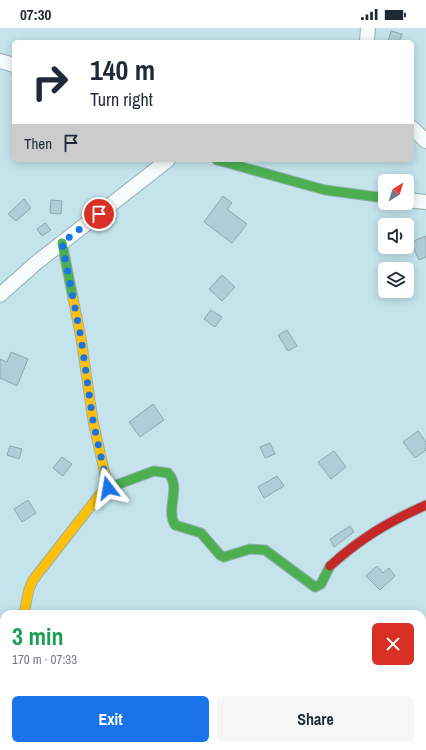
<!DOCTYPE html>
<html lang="en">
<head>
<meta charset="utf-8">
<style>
	body { margin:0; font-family:"Archivo Narrow",sans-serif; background:#f6f6f7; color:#1f2937; height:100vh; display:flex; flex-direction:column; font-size:15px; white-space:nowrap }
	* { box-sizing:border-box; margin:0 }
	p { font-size:13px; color:#747a83 }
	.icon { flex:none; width:22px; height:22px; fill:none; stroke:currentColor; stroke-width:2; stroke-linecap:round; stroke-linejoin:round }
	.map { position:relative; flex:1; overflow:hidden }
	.side { position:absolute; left:0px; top:582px; width:426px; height:140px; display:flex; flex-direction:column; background:#fff; border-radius:12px 12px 0 0; box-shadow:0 2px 10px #0003 }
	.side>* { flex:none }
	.guide { position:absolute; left:12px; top:12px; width:402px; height:122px; border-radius:6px; box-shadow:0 2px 10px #0003; background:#fff; color:#1f2937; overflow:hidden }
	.needle { width:26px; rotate:38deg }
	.buttons { position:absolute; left:378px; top:146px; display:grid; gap:8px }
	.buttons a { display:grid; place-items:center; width:36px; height:36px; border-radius:6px; background:#fff; box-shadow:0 2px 10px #0003; font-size:20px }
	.pin { position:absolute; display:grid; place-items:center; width:34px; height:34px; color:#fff; margin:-17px; border:2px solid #fff; border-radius:50%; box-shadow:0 1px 4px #0007 }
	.me { position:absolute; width:44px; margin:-22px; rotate:346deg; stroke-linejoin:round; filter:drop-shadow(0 0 3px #0008) }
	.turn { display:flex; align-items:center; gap:14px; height:84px; padding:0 12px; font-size:18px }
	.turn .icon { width:52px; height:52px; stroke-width:2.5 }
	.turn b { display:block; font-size:28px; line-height:34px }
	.then { display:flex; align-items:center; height:38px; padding:0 12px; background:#0003; gap:8px; font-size:15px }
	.round { display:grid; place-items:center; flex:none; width:42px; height:42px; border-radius:6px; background:#f6f6f7 }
	.head { display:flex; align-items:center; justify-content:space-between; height:68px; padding:0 12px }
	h1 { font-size:24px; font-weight:700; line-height:30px; color:#1e9e55 }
	.primary-button { display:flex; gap:8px; margin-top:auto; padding:8px 12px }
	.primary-button a { flex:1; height:46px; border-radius:6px; background:#1a73e8; color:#fff; font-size:16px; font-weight:700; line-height:46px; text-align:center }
	.primary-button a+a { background:#f6f6f7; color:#1f2937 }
	.status { display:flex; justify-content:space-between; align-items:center; height:28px; padding:0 20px; background:#fff; direction:ltr }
	.status svg { height:11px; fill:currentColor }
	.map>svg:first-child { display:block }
	.building { fill:#b0ccd8; stroke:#90a6ae }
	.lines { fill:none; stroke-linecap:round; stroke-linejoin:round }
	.street-casing { stroke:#97afb5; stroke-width:16 }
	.fast-casing { stroke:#97afb5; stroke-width:11 }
	.slow-casing { stroke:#97afb5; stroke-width:11 }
	.jam-casing { stroke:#97afb5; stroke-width:11 }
	.street { stroke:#f6fbfc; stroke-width:14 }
	.fast { stroke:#4caf50; stroke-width:9 }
	.slow { stroke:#ffc107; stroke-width:9 }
	.jam { stroke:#c62828; stroke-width:9 }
	.route { stroke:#1a73e8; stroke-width:7; stroke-dasharray:0 12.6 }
</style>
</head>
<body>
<div class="status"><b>07:30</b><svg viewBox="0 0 49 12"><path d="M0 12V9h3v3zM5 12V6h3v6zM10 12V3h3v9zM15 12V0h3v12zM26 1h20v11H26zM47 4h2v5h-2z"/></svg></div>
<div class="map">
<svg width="426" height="722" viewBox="0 0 426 722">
	<rect width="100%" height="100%" fill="#c4e3eb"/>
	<g class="building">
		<path d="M 391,3 L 402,6 L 399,14 L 388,14 Z"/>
		<path d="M 223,168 L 232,175 L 227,181 L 247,196 L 232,215 L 204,194 Z"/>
		<path d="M 24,171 L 31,180 L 16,193 L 8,186 Z"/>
		<path d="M 51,172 L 62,173 L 61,186 L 50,185 Z"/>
		<path d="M 45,195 L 51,202 L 42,208 L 37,201 Z"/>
		<path d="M 426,208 L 426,229 L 419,232 L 411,214 Z"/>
		<path d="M 222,247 L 235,259 L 222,273 L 209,261 Z"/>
		<path d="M 211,282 L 222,289 L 215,299 L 204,291 Z"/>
		<path d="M 287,302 L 297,318 L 288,323 L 278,307 Z"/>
		<path d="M 11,324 L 28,331 L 17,358 L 0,350 L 0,331 L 7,334 Z"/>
		<path d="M 153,376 L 164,392 L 140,409 L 129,394 Z"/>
		<path d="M 418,403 L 426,414 L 426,422 L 415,430 L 403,414 Z"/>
		<path d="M 270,415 L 275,426 L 265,430 L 260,419 Z"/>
		<path d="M 10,418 L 22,421 L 19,431 L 7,427 Z"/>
		<path d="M 334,423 L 346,439 L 331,451 L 318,434 Z"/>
		<path d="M 62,429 L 72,436 L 63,448 L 53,440 Z"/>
		<path d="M 277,448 L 284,458 L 264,470 L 258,459 Z"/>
		<path d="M 28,472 L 36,485 L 22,494 L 14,481 Z"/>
		<path d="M 350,498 L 354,504 L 334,519 L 330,511 Z"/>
		<path d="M 377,538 L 383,545 L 389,540 L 395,548 L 380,562 L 366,548 Z"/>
	</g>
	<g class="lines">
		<defs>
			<g id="street">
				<path d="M 367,14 L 368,0"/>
				<path d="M 0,33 L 14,37"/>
				<path d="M 412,100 L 426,113"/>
				<path d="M 407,172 L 426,174"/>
				<path d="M 0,267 L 36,235 L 168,132"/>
				<path d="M 0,714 L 4,711"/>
			</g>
			<g id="fast">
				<path d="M 217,132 L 325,162 L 385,170"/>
				<path d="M 62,215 L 73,270"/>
				<path d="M 108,460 L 154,443 L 168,445 C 182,460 165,480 175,497 L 201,505 L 220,527 L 224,529 L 250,521 L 265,522 L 315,559 L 321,556 L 330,538"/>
			</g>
			<path id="slow" d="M 24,586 L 29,561 L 33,552 L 101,465 L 108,460 L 93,393 L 81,310 L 73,270"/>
			<path id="jam" d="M 330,538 C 361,510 388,494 426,477"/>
		</defs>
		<use href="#street" class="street-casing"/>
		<use href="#fast" class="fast-casing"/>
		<use href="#slow" class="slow-casing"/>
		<use href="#jam" class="jam-casing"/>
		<use href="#street" class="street"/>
		<use href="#fast" class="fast"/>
		<use href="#slow" class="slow"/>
		<use href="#jam" class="jam"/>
	</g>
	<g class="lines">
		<path class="route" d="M 99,186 L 62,215 L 81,310 L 93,393 L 108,460"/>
	</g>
</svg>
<div class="buttons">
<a><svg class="needle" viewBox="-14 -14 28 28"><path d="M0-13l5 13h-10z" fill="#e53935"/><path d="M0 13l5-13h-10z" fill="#747a83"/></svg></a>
<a><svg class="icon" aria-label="sound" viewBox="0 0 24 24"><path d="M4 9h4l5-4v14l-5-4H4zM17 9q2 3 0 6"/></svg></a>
<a><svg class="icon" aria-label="layers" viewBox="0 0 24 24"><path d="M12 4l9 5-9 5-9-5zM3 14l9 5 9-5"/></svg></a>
</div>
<div class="pin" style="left:99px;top:186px;background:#d93025"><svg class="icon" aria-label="arrive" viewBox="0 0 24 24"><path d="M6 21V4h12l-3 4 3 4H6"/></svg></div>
<svg class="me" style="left:108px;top:460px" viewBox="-20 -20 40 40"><path d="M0-17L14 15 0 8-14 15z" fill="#1a73e8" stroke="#fff" stroke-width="4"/></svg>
<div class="guide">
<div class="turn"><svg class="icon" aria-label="right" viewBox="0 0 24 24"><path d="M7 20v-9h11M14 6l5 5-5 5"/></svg><div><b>140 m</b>Turn right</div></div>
<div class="then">Then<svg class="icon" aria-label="arrive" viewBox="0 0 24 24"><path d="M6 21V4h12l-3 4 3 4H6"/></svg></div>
</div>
<section class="side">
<div class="head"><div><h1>3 min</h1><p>170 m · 07:33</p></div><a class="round" style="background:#d93025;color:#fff"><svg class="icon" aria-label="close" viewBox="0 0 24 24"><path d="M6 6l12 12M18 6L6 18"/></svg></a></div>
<div class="primary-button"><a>Exit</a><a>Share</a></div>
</section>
</div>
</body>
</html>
